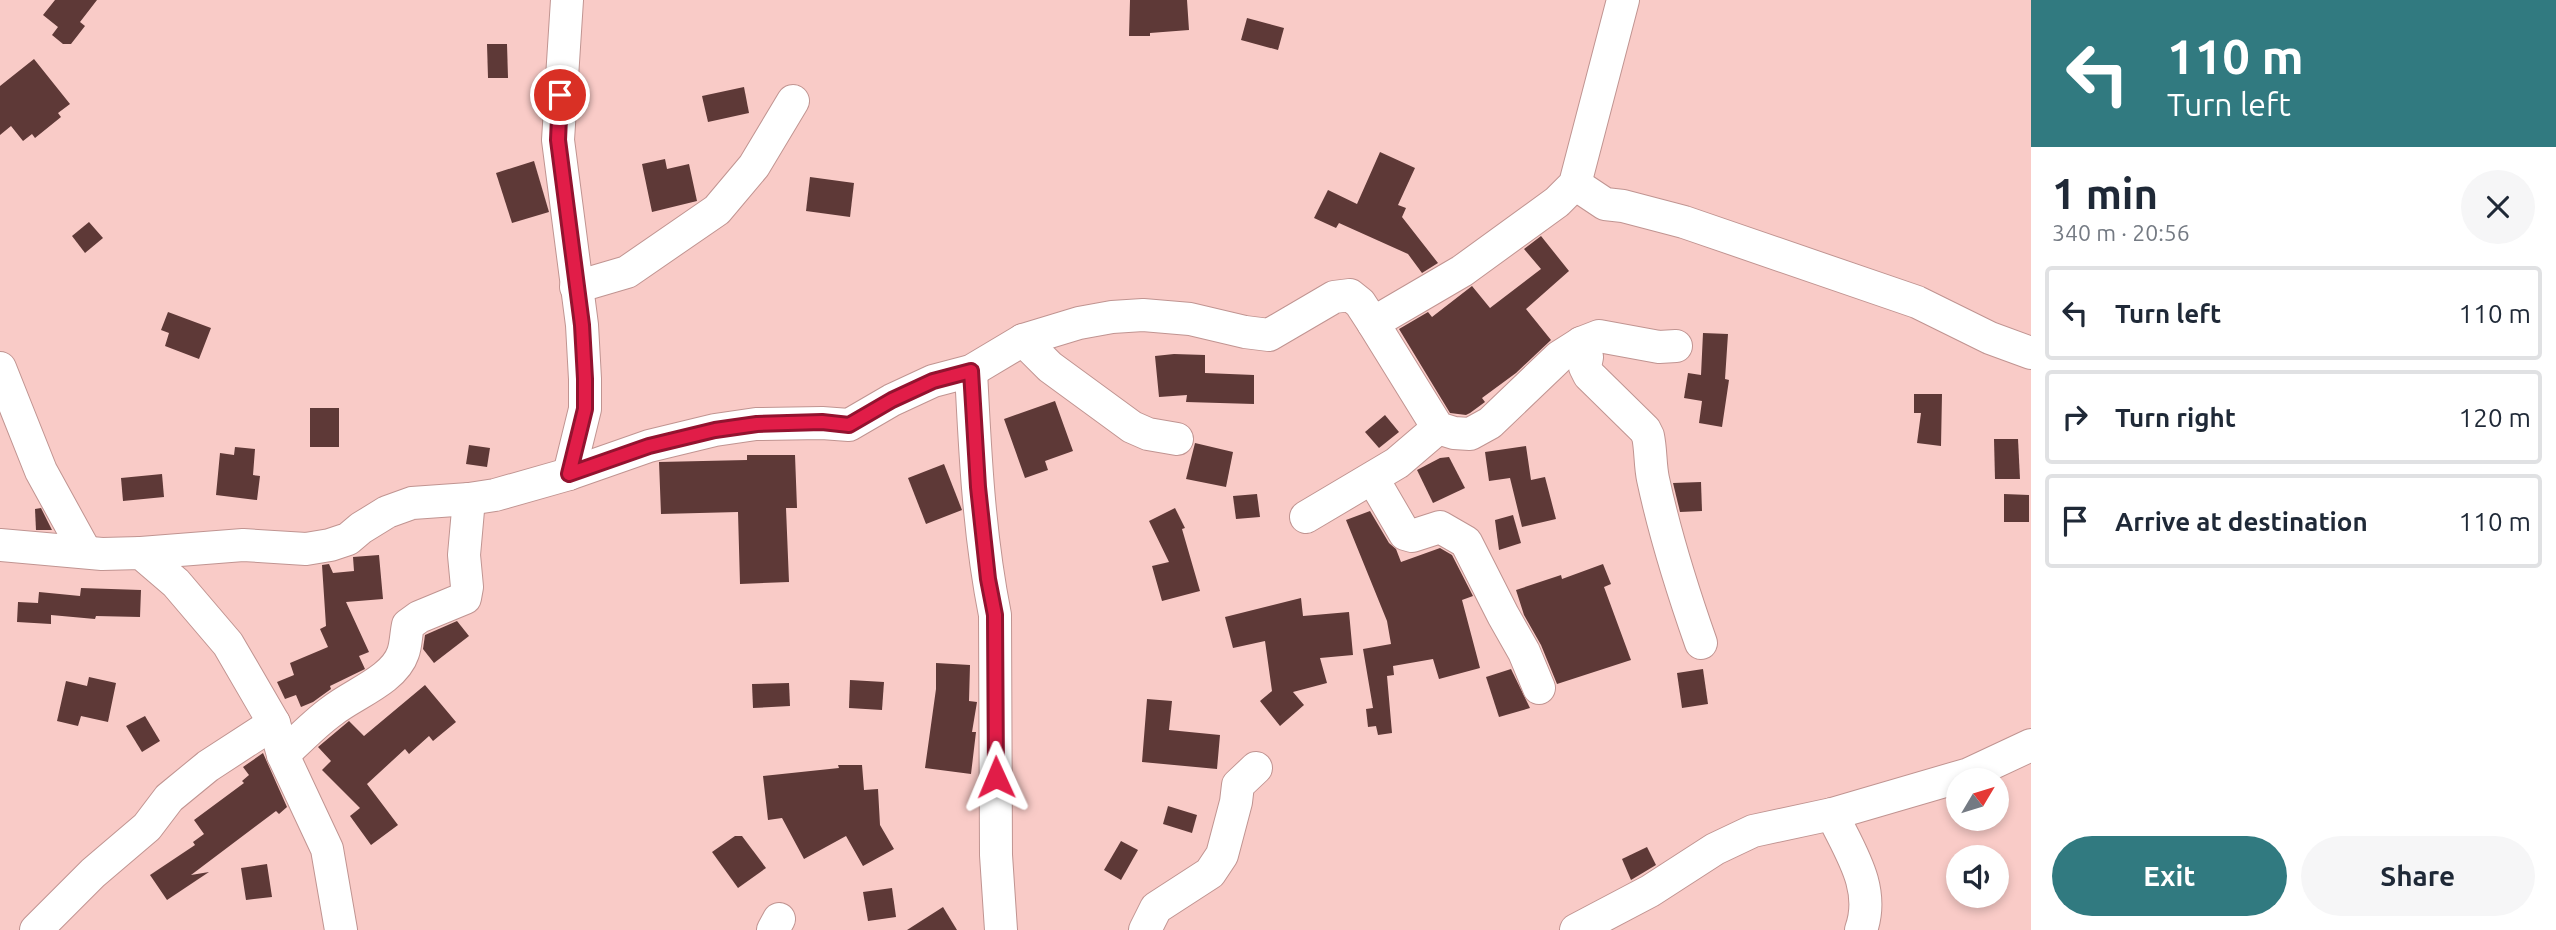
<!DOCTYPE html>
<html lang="en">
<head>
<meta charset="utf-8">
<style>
	body { margin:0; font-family:Ubuntu,sans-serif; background:#f6f6f7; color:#1f2937; height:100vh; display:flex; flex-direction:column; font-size:26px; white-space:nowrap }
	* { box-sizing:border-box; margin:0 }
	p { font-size:23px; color:#747a83 }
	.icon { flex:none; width:38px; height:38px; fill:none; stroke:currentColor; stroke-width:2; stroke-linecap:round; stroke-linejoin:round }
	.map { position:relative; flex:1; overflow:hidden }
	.side { display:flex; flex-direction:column; background:#fff; width:525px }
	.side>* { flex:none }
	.banner { background:#317a80; color:#fff; overflow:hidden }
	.needle { width:46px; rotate:52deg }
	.tools { position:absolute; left:1946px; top:768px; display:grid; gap:14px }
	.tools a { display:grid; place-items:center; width:63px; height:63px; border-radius:50%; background:#fff; box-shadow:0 4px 10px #0003; font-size:35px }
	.pin { position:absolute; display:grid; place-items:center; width:60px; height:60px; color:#fff; margin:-30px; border:4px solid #fff; border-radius:50%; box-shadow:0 2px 7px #0007 }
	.me { position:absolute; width:77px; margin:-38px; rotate:359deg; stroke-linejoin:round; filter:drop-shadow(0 0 5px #0008) }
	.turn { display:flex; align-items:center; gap:24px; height:147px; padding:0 21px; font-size:32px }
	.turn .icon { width:91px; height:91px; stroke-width:2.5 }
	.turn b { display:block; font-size:49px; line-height:60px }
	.round { display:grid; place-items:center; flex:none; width:74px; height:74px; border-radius:37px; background:#f6f6f7 }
	.headline { display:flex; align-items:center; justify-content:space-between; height:119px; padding:0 21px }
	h1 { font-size:42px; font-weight:700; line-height:52px }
	.cta { display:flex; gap:14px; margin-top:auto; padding:14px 21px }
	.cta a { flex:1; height:80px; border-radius:42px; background:#317a80; color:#fff; font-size:28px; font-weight:700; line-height:80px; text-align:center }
	.cta a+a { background:#f6f6f7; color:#1f2937 }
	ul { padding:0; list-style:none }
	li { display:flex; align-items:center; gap:21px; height:94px; margin:0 14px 10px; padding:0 7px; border:4px solid #e0e1e3; border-radius:7px }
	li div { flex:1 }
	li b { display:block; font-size:26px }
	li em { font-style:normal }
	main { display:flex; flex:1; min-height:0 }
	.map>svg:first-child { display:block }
	.building { fill:#5e3937 }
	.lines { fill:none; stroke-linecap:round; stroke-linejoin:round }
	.minor-casing { stroke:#c09491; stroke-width:34 }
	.minor { stroke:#fff; stroke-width:32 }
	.route-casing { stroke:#92132f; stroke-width:18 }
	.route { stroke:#e11d48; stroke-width:12 }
</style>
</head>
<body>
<main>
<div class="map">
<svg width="2031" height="930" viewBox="0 0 2031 930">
	<rect width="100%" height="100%" fill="#f9cbc7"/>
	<g class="building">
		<path d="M 55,0 L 97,0 L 80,22 L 85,26 L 71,44 L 63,44 L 52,35 L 58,27 L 43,15 Z"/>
		<path d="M 1130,0 L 1187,0 L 1189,30 L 1150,33 L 1150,36 L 1129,36 Z"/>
		<path d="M 1247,18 L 1284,28 L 1278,50 L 1241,40 Z"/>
		<path d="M 487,44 L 507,44 L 508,78 L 488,78 Z"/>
		<path d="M 34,59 L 70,104 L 58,113 L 61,117 L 35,138 L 32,134 L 23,141 L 11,126 L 0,135 L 0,86 Z"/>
		<path d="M 744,87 L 749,113 L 708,122 L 702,96 Z"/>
		<path d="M 1380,152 L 1415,168 L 1398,205 L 1406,208 L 1402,217 L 1438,263 L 1422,273 L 1408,254 L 1339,223 L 1336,228 L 1314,218 L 1328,190 L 1357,204 Z"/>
		<path d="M 665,159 L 667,169 L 689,164 L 697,201 L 652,212 L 642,164 Z"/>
		<path d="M 534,161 L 549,212 L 512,223 L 496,173 Z"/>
		<path d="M 810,177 L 854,183 L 850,217 L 806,211 Z"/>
		<path d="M 89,222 L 103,238 L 85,253 L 72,236 Z"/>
		<path d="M 1541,236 L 1569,271 L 1526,309 L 1551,340 L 1516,373 L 1482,398 L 1485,402 L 1470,413 L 1466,415 L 1450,413 L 1399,329 L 1428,312 L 1432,317 L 1472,286 L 1490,308 L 1541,269 L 1524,249 Z"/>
		<path d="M 168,312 L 211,328 L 199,359 L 165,346 L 169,333 L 161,330 Z"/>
		<path d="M 1703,333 L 1728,334 L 1725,379 L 1729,380 L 1722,427 L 1699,423 L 1702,401 L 1684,398 L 1688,373 L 1701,375 Z"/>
		<path d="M 1174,354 L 1205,355 L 1205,373 L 1254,375 L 1254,404 L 1186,402 L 1187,395 L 1159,397 L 1155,356 Z"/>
		<path d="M 1914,394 L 1942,394 L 1941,446 L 1917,443 L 1921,413 L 1914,413 Z"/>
		<path d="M 1055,401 L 1073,451 L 1045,461 L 1048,470 L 1025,478 L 1004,419 Z"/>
		<rect x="310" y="408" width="29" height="39"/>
		<path d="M 1385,415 L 1399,432 L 1379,448 L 1365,432 Z"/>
		<path d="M 1994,439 L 2018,439 L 2020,479 L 1995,479 Z"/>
		<path d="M 1195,443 L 1233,452 L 1226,487 L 1186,479 Z"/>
		<path d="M 469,445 L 490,448 L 487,467 L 466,464 Z"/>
		<path d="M 1526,446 L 1531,480 L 1545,477 L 1556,519 L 1522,527 L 1510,478 L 1489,481 L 1485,452 Z"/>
		<path d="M 235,447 L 255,449 L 253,475 L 260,476 L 257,500 L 216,495 L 220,453 L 234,455 Z"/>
		<path d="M 747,455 L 795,455 L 797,508 L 786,508 L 789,582 L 740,584 L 738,512 L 661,514 L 659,462 L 747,460 Z"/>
		<path d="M 1449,457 L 1465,488 L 1433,503 L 1417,470 L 1440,458 Z"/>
		<path d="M 944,464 L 962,510 L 926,524 L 908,478 Z"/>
		<path d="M 162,474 L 164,497 L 123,501 L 121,478 Z"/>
		<path d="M 1701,482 L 1702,511 L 1680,512 L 1673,483 Z"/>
		<path d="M 1257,494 L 1260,517 L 1236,519 L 1233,496 Z"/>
		<path d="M 2004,494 L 2029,495 L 2029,522 L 2004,522 Z"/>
		<path d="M 41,508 L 52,530 L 36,530 L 35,509 Z"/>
		<path d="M 1175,508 L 1185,528 L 1182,529 L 1200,591 L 1162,601 L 1152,566 L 1169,562 L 1149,521 Z"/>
		<path d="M 1370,511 L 1389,543 L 1396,549 L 1401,562 L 1440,548 L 1452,555 L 1473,596 L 1462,600 L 1480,668 L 1439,679 L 1433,659 L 1393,666 L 1394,675 L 1387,676 L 1392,733 L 1378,735 L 1376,726 L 1368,727 L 1366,709 L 1373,708 L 1363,649 L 1391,644 L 1387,621 L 1346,520 Z"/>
		<path d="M 1513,515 L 1521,543 L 1499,550 L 1495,520 Z"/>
		<path d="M 379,555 L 383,599 L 346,602 L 369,652 L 359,656 L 365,669 L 330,686 L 331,689 L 313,702 L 301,707 L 296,695 L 285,699 L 277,682 L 294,675 L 290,663 L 328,647 L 320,629 L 326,626 L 322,565 L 329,564 L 333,573 L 354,571 L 353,557 Z"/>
		<path d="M 1603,564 L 1611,584 L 1604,587 L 1631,660 L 1557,684 L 1541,645 L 1524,615 L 1516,590 L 1561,575 L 1562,579 Z"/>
		<path d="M 81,588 L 141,590 L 140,617 L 96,616 L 95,619 L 51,615 L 51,624 L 17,622 L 18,602 L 38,603 L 39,592 L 80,596 Z"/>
		<path d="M 1301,598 L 1303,616 L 1349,612 L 1353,655 L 1320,658 L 1327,683 L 1293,692 L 1304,705 L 1280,726 L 1260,701 L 1272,691 L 1265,641 L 1233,648 L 1225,617 Z"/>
		<path d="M 457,621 L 469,636 L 434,663 L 423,649 L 425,635 Z"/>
		<path d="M 936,663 L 970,665 L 969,701 L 977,702 L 972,732 L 976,732 L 971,774 L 925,768 L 936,689 Z"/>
		<path d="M 1511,669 L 1530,708 L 1499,717 L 1486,677 Z"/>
		<path d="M 1703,669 L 1708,704 L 1682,708 L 1677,673 Z"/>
		<path d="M 89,677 L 116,683 L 108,722 L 81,716 L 78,726 L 57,721 L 66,681 L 87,686 Z"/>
		<path d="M 850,680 L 884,682 L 882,710 L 849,708 Z"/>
		<path d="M 789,683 L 790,706 L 753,708 L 752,684 Z"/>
		<path d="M 425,685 L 456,722 L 433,741 L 429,736 L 409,754 L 405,749 L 367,784 L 398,825 L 371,845 L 350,816 L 360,808 L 322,770 L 331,761 L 318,747 L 349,721 L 364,736 Z"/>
		<path d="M 1147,699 L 1172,701 L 1169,730 L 1220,735 L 1217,769 L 1142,762 Z"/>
		<path d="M 145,716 L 160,741 L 142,752 L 126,726 Z"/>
		<path d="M 263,753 L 287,807 L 279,814 L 276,811 L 191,875 L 209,872 L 167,900 L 150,875 L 195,845 L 193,842 L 204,834 L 194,820 L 244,783 L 242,781 L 249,775 L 243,767 Z"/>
		<path d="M 838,765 L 862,765 L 864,790 L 878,789 L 880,825 L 894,849 L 863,866 L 846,836 L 804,859 L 782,818 L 768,820 L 763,776 L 839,768 Z"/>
		<path d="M 1168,806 L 1197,815 L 1192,833 L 1163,824 Z"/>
		<path d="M 735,836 L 742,836 L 766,868 L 738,888 L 712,852 Z"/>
		<path d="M 1121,841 L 1138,850 L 1121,880 L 1104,870 Z"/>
		<path d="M 1647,847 L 1656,865 L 1631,880 L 1622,859 Z"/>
		<path d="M 267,864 L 272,897 L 246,900 L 241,868 Z"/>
		<path d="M 892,888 L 896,917 L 868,921 L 863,892 Z"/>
		<path d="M 943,907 L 957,930 L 907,930 Z"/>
	</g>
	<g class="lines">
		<defs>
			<g id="minor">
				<path d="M 567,0 L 558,140 L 582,325 L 585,379 L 585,409 L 569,474"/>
				<path d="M 1575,184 L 1605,204 L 1623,206 L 1684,222 L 1917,302 L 1990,338 L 2031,353"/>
				<path d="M 576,287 L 627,272 L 717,210 L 754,166 L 793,101"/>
				<path d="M 1373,323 L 1438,428 L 1454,433 L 1470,434 L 1490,423 L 1559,357 L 1581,343 L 1599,336 L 1659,347 L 1676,346"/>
				<path d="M 1023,340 L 1050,367 L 1132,427 L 1148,434 L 1177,439"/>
				<path d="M 1581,343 L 1587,357 L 1585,367 L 1589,375 L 1645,430 L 1648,436 C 1651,450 1650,465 1653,479 C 1665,535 1682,589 1701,643"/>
				<path d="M 0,368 L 41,471 L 85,551"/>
				<path d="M 971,371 C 975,453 979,535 995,615 L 996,855 L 1001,930"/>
				<path d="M 1373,479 L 1405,534 L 1412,536 L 1440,527 L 1466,542 L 1503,615 L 1524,652 L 1539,688"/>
				<path d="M 1306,517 L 1397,463 L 1438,428"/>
				<path d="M 0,545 L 102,554 L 141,553 L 176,583 L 228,644 L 274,723 L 283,755 L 327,849 L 341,930"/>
				<path d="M 141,553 L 243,545 L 306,549 L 330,545 L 348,539 L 361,528 L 387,512 L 412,503 L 469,499 L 495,495 L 569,474 L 649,446 L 715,430 L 756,424 L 822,423 L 849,425 L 892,400 L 933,381 L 971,371 L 1023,340 L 1079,323 L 1112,317 L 1143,315 L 1190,319 L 1245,332 L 1269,335 L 1334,297 L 1350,295 L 1360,303 L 1373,323 L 1462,271 L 1557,202 L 1575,184 L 1623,0"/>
				<path d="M 283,755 C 299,740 314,724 332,711 C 353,694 394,680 403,653 C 406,645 406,634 408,625 L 419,617 L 465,598 L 467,587 L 464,555 L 469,499"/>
				<path d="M 1832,814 C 1850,852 1876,888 1861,930"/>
				<path d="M 36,930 L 93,873 L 147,827 L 169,798 L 208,766 L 274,723"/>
				<path d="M 773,930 L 779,919"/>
				<path d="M 1145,930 L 1156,908 L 1210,873 L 1222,855 L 1236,802 L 1238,785 L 1256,768"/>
				<path d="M 1576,930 L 1650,891 L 1715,849 L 1753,831 L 1832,814 L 1969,774 L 2031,745"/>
			</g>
		</defs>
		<use href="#minor" class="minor-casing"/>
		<use href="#minor" class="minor"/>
	</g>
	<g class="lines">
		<defs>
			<path id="route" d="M 560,95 L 558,140 L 582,325 L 585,379 L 585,409 L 569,474 L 649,446 L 715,430 L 757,424 L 822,422 L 849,425 L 892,400 L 933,381 L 971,371 L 978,487 L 988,579 L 995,615 L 996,777"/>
		</defs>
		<use href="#route" class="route-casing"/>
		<use href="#route" class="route"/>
	</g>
</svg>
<div class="tools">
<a><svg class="needle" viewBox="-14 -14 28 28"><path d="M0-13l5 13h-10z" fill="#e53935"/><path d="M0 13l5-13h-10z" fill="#747a83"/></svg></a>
<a><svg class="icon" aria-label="sound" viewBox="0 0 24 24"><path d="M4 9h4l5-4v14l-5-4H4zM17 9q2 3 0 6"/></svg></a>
</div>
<div class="pin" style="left:560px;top:95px;background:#d93025"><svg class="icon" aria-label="arrive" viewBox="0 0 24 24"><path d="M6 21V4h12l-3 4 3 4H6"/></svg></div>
<svg class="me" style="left:996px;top:777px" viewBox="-20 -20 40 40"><path d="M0-17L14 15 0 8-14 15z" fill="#e11d48" stroke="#fff" stroke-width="4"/></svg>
</div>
<section class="side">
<div class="banner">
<div class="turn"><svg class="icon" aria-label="left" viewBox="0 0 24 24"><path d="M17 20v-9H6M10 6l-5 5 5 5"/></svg><div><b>110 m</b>Turn left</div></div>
</div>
<div class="headline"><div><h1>1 min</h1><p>340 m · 20:56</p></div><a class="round"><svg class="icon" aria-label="close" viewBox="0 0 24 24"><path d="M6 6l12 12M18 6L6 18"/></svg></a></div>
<ul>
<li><svg class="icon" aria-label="left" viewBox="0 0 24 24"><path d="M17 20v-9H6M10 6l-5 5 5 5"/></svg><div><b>Turn left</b></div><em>110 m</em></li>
<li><svg class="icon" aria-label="right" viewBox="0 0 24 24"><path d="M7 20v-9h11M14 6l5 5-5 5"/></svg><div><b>Turn right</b></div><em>120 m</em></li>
<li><svg class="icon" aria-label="arrive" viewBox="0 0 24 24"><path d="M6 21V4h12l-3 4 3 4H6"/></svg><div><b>Arrive at destination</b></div><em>110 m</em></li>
</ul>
<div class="cta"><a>Exit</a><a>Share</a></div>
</section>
</main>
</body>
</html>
